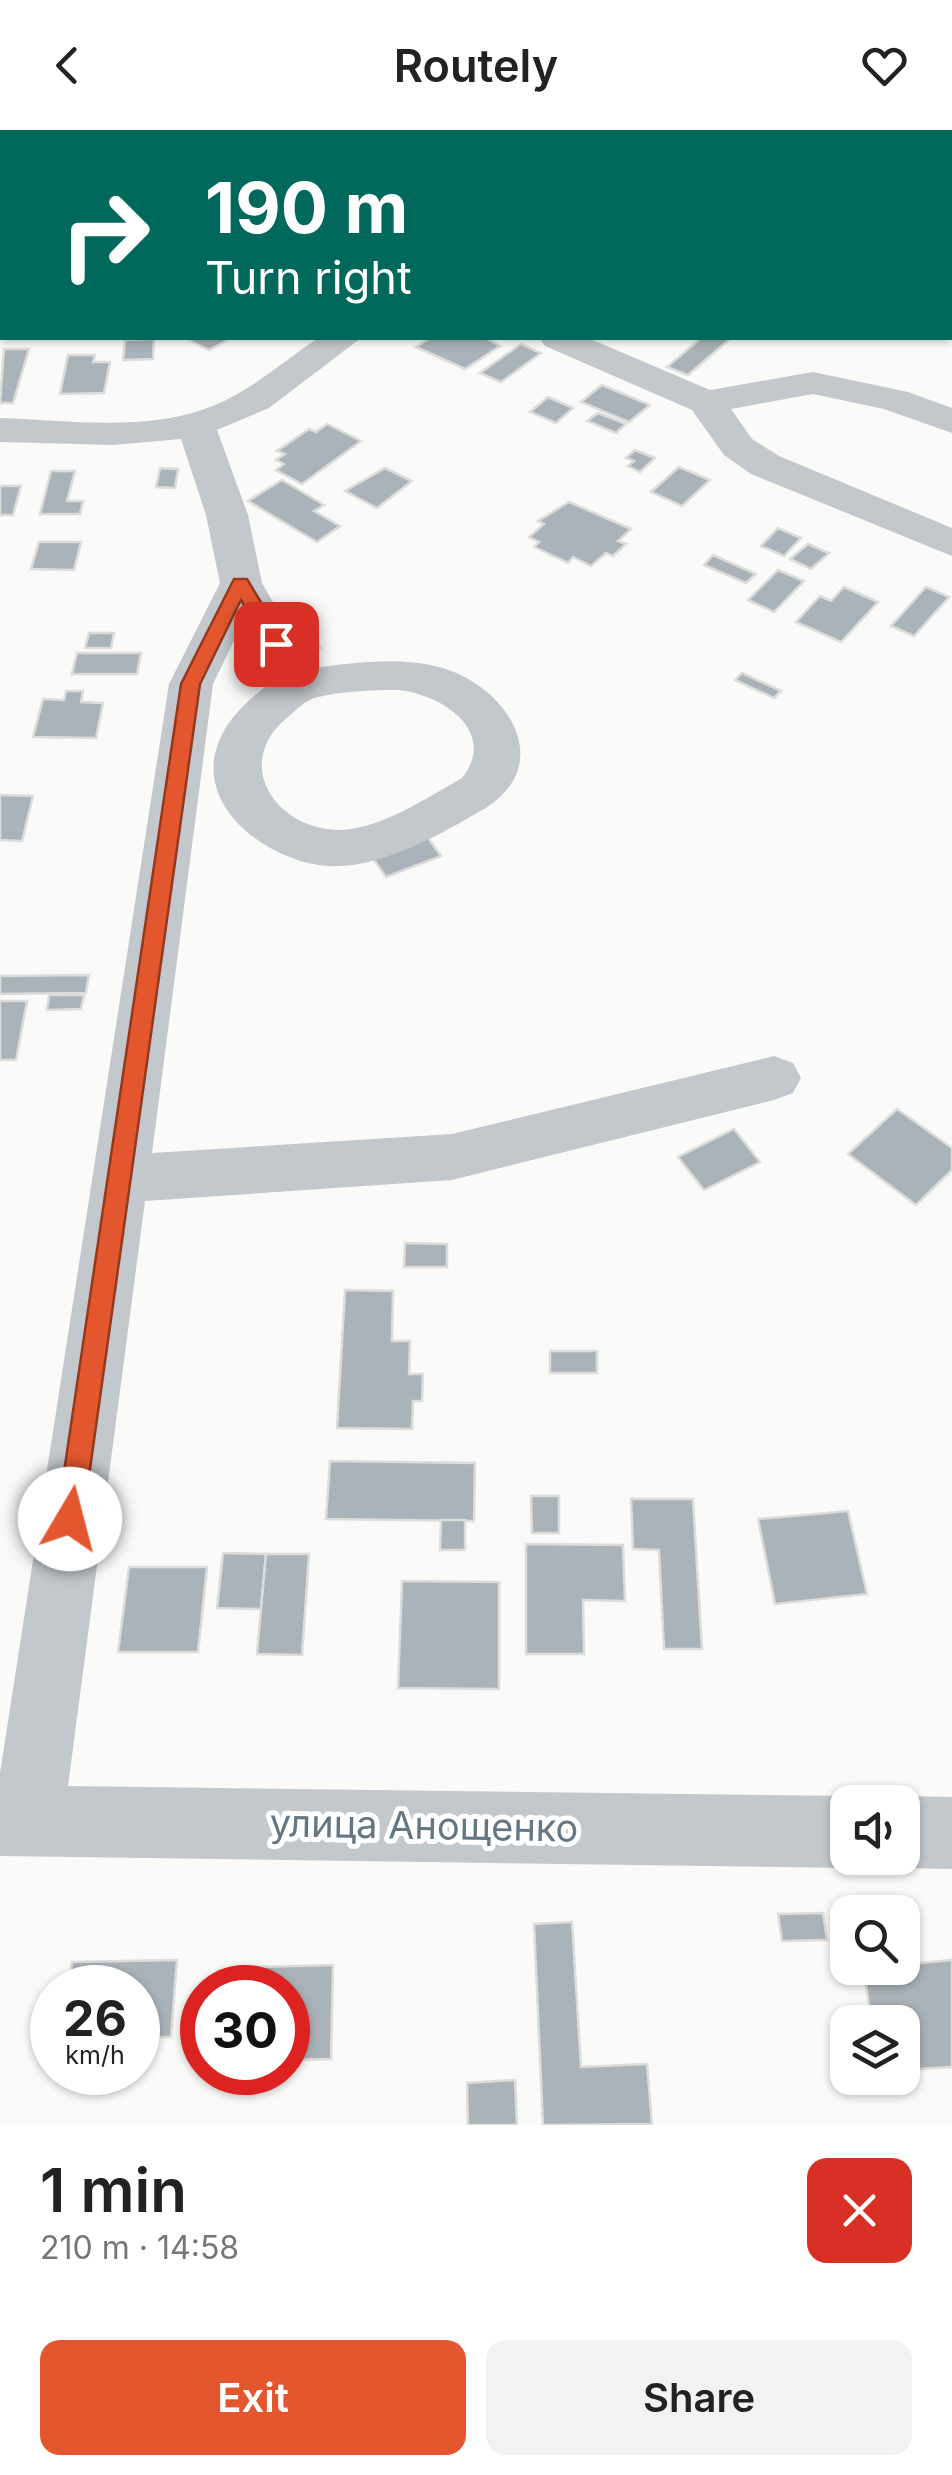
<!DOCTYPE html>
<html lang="en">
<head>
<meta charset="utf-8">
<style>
	body { margin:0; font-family:Inter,sans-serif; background:#f2f2f2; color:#222; height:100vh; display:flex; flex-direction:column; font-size:38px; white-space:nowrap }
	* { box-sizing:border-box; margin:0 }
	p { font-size:32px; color:#767676 }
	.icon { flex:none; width:55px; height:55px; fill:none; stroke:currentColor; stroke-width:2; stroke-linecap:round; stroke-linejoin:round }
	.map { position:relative; height:1995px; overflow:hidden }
	.drawer { display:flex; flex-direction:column; background:#fff; flex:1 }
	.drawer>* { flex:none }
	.guide { position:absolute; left:0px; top:0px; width:952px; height:210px; box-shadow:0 2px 8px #0004; background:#00695c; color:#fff; overflow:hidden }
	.controls { position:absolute; left:830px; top:1655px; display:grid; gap:20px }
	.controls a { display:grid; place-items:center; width:90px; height:90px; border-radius:20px; background:#fff; box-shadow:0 2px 8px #0004; font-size:50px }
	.speed { position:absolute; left:30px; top:1835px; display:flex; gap:20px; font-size:50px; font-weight:700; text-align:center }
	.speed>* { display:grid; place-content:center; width:130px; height:130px; border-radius:50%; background:#fff; box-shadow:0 2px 8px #0004; line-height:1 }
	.speed small { font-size:25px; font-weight:400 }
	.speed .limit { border:15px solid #d22; background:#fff; color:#111 }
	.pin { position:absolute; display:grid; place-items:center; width:85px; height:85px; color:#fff; margin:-42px; border-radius:20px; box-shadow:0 5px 15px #0006 }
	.me { position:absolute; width:110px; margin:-55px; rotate:8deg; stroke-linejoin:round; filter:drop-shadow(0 0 8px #0008) }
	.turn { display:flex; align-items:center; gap:35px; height:210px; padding:0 40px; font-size:45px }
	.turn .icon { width:130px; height:130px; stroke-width:2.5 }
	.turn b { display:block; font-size:70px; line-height:85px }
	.round { display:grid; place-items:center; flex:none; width:105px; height:105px; border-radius:20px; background:#f2f2f2 }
	.overview { display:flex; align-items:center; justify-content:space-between; height:170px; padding:0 40px }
	h1 { font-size:60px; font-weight:600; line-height:75px }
	.primary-button { display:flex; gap:20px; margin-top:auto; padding:20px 40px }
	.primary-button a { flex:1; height:115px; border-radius:20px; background:#e4572e; color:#fff; font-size:40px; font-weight:600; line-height:115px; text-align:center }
	.primary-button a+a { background:#f2f2f2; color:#222 }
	header { display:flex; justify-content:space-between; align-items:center; height:130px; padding:0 40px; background:#fff; font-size:45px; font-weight:600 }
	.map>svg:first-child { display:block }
	.building { fill:#aab3b9; stroke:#dcdcda; stroke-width:2.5 }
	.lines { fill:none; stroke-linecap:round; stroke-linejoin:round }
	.minor { fill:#c3c8cc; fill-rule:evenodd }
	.route { fill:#e4572e; stroke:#94391e; stroke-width:2.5 }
	.labels { text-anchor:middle; stroke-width:10; stroke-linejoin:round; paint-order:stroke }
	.near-street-label { font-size:38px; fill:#657683; stroke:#fff }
</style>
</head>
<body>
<header><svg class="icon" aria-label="back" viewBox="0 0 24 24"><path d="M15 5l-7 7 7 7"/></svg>Routely<svg class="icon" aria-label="heart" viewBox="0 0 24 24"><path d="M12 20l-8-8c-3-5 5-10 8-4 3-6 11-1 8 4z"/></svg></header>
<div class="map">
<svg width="952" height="1995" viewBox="0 0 952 1995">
	<rect width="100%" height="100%" fill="#fafaf8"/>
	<g class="building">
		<path d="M 185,208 L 231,208 L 209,220 Z"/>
		<path d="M 430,208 L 485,208 L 500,216 L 465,239 L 416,217 Z"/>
		<path d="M 701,208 L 731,208 L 688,245 L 667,237 Z"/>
		<path d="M 154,209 L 153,229 L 123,230 L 125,210 Z"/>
		<path d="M 521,214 L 541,223 L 501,252 L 480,243 Z"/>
		<path d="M 4,219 L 29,219 L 13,273 L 0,273 Z"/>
		<path d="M 68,225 L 95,225 L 93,232 L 110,232 L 104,263 L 60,264 Z"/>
		<path d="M 602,255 L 650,275 L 629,292 L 581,272 Z"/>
		<path d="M 548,267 L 573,278 L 556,293 L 530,282 Z"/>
		<path d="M 598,283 L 626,294 L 616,303 L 587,291 Z"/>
		<path d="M 327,294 L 361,311 L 302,354 L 276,340 L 284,334 L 276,330 L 285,324 L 277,321 L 309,299 L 316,302 Z"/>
		<path d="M 635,320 L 655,328 L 640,342 L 628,336 L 634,331 L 626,328 Z"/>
		<path d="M 679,337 L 710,350 L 682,376 L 651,362 Z"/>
		<path d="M 160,338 L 178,339 L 175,358 L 156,357 Z"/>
		<path d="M 385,338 L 412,351 L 377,378 L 345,361 Z"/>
		<path d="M 51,341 L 75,341 L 67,371 L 83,371 L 80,384 L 40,384 Z"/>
		<path d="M 282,350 L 324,375 L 314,381 L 340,396 L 317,412 L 248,371 Z"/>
		<path d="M 0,356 L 21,356 L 13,385 L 0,385 Z"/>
		<path d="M 569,372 L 631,399 L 618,411 L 626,414 L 613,426 L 606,423 L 591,436 L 573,427 L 568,433 L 534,417 L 539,412 L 529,407 L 544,394 L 538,391 Z"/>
		<path d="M 778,398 L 801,408 L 784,426 L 761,416 Z"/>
		<path d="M 39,412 L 81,412 L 74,440 L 31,439 Z"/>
		<path d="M 808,414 L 829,423 L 811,439 L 790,429 Z"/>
		<path d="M 713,425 L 756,444 L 746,453 L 704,435 Z"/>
		<path d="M 778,440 L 804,451 L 774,482 L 748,470 Z"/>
		<path d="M 844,457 L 878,472 L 841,512 L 796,492 L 820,466 L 831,471 Z"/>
		<path d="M 926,457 L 949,467 L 914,506 L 891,496 Z"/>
		<path d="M 89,503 L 114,503 L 111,518 L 85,518 Z"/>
		<path d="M 313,506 L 320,518 L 297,524 L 291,513 Z"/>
		<path d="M 77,523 L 141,523 L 137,544 L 72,544 Z"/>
		<path d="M 742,543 L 781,561 L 774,568 L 735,550 Z"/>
		<path d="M 66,561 L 83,561 L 81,572 L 103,573 L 96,608 L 33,607 L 43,569 L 64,570 Z"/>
		<path d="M 0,665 L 33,666 L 22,711 L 0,710 Z"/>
		<path d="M 421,698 L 441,726 L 386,747 L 367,720 Z"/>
		<path d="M 89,845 L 86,863 L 0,864 L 0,846 Z"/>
		<path d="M 49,865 L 84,865 L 81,879 L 47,880 Z"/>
		<path d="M 0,871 L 27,871 L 16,930 L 0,930 Z"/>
		<path d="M 897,979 L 952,1018 L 952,1040 L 916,1075 L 848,1024 Z"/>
		<path d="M 734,999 L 760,1032 L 704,1060 L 678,1027 Z"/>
		<path d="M 405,1113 L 447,1114 L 447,1137 L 404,1137 Z"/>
		<path d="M 345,1160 L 393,1161 L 392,1211 L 410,1211 L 409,1244 L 423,1244 L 422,1271 L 413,1271 L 412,1299 L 337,1298 Z"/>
		<rect x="550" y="1221" width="47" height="22"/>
		<path d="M 330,1331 L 475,1333 L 474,1391 L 326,1389 Z"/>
		<path d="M 531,1366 L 559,1366 L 559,1403 L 532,1403 Z"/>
		<path d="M 631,1369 L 693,1369 L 702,1519 L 664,1519 L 659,1420 L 633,1419 Z"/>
		<path d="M 848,1381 L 867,1464 L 775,1474 L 758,1389 Z"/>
		<path d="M 441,1390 L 465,1390 L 465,1420 L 440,1420 Z"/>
		<path d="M 526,1414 L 623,1415 L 625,1471 L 583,1470 L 584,1524 L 526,1524 Z"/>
		<path d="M 223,1423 L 266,1424 L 261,1479 L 217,1478 Z"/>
		<path d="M 266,1424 L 309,1424 L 302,1525 L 257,1524 Z"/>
		<path d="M 129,1437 L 207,1437 L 198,1522 L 118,1522 Z"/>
		<path d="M 402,1451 L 499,1452 L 499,1559 L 398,1558 Z"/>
		<path d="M 823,1783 L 827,1810 L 782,1811 L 778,1784 Z"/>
		<path d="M 572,1792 L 581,1937 L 647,1934 L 652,1994 L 543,1995 L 534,1794 Z"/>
		<path d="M 177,1830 L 171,1907 L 138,1907 L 138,1858 L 69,1858 L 72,1832 Z"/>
		<path d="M 952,1830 L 952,1937 L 902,1940 L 902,1892 L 872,1892 L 863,1838 Z"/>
		<path d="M 333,1835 L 331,1929 L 288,1930 L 288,1858 L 256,1858 L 257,1837 Z"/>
		<path d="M 251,1942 L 285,1942 L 285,1951 L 250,1953 Z"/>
		<path d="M 515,1950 L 517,1995 L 468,1995 L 467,1953 Z"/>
	</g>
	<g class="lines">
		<g class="minor">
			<path d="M 318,208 L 361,208 L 269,278 L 217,300 L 248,385 L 262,453 L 311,538 C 355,533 395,526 439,537 C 505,554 559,633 484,679 C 441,704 380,739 329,736 C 274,733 199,683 216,620 C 225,589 249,569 273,551 L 242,494 L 213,554 L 152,1023 L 452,1004 L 774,926 L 793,933 L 801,948 L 793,963 L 774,970 L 452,1050 L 145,1071 L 68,1656 L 848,1666 L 862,1672 L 848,1672 L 848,1728 L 872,1728 L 848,1738 L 0,1726 L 0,1643 L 169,554 L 220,453 L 206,385 L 181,309 L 114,315 L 0,312 L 0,288 C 69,290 149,303 215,275 C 253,259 284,231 318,208 ZM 398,560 C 441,564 499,601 462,648 C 430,666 388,694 351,699 C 283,709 226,636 289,586 C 296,580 305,571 314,568 C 340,561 371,560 398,560 Z"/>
			<path d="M 539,208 L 588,208 L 710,260 L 813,242 L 908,262 L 952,278 L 952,303 L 884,279 L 813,264 L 731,279 L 752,309 L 779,326 L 952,398 L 952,426 L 751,344 L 724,325 L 692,280 L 545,216 Z"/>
			<path d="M 902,1666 L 952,1667 L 952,1739 L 902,1738 L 878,1728 L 902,1728 L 902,1672 L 888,1672 Z"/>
		</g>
	</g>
	<path class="route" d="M 234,449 L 247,449 L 286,514 L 270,519 L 241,470 L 200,554 L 83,1389 L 79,1398 L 70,1401 L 61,1398 L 57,1389 L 181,554 Z"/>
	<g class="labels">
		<g class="near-street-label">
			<text transform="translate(424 1696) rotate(1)" y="13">улица Анощенко</text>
		</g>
	</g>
</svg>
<div class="controls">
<a><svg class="icon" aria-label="sound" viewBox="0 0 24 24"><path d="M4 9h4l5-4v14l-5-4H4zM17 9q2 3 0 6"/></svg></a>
<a><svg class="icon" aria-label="search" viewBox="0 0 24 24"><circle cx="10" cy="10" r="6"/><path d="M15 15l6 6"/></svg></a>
<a><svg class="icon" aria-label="layers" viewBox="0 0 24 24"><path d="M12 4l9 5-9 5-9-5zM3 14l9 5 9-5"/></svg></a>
</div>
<div class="speed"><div>26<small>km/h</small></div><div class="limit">30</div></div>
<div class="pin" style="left:276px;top:514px;background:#d93025"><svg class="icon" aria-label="arrive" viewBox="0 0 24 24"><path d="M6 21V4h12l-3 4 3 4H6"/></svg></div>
<svg class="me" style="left:70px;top:1389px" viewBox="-20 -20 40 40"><circle r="19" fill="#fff"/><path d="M0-13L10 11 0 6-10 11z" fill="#e4572e"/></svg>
<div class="guide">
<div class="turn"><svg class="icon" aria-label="right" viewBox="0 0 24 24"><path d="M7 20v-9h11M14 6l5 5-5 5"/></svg><div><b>190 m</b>Turn right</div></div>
</div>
</div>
<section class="drawer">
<div class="overview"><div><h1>1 min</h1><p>210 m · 14:58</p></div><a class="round" style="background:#d93025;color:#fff"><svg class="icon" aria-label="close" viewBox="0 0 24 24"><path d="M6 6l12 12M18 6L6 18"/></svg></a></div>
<div class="primary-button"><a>Exit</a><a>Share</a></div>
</section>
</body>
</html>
